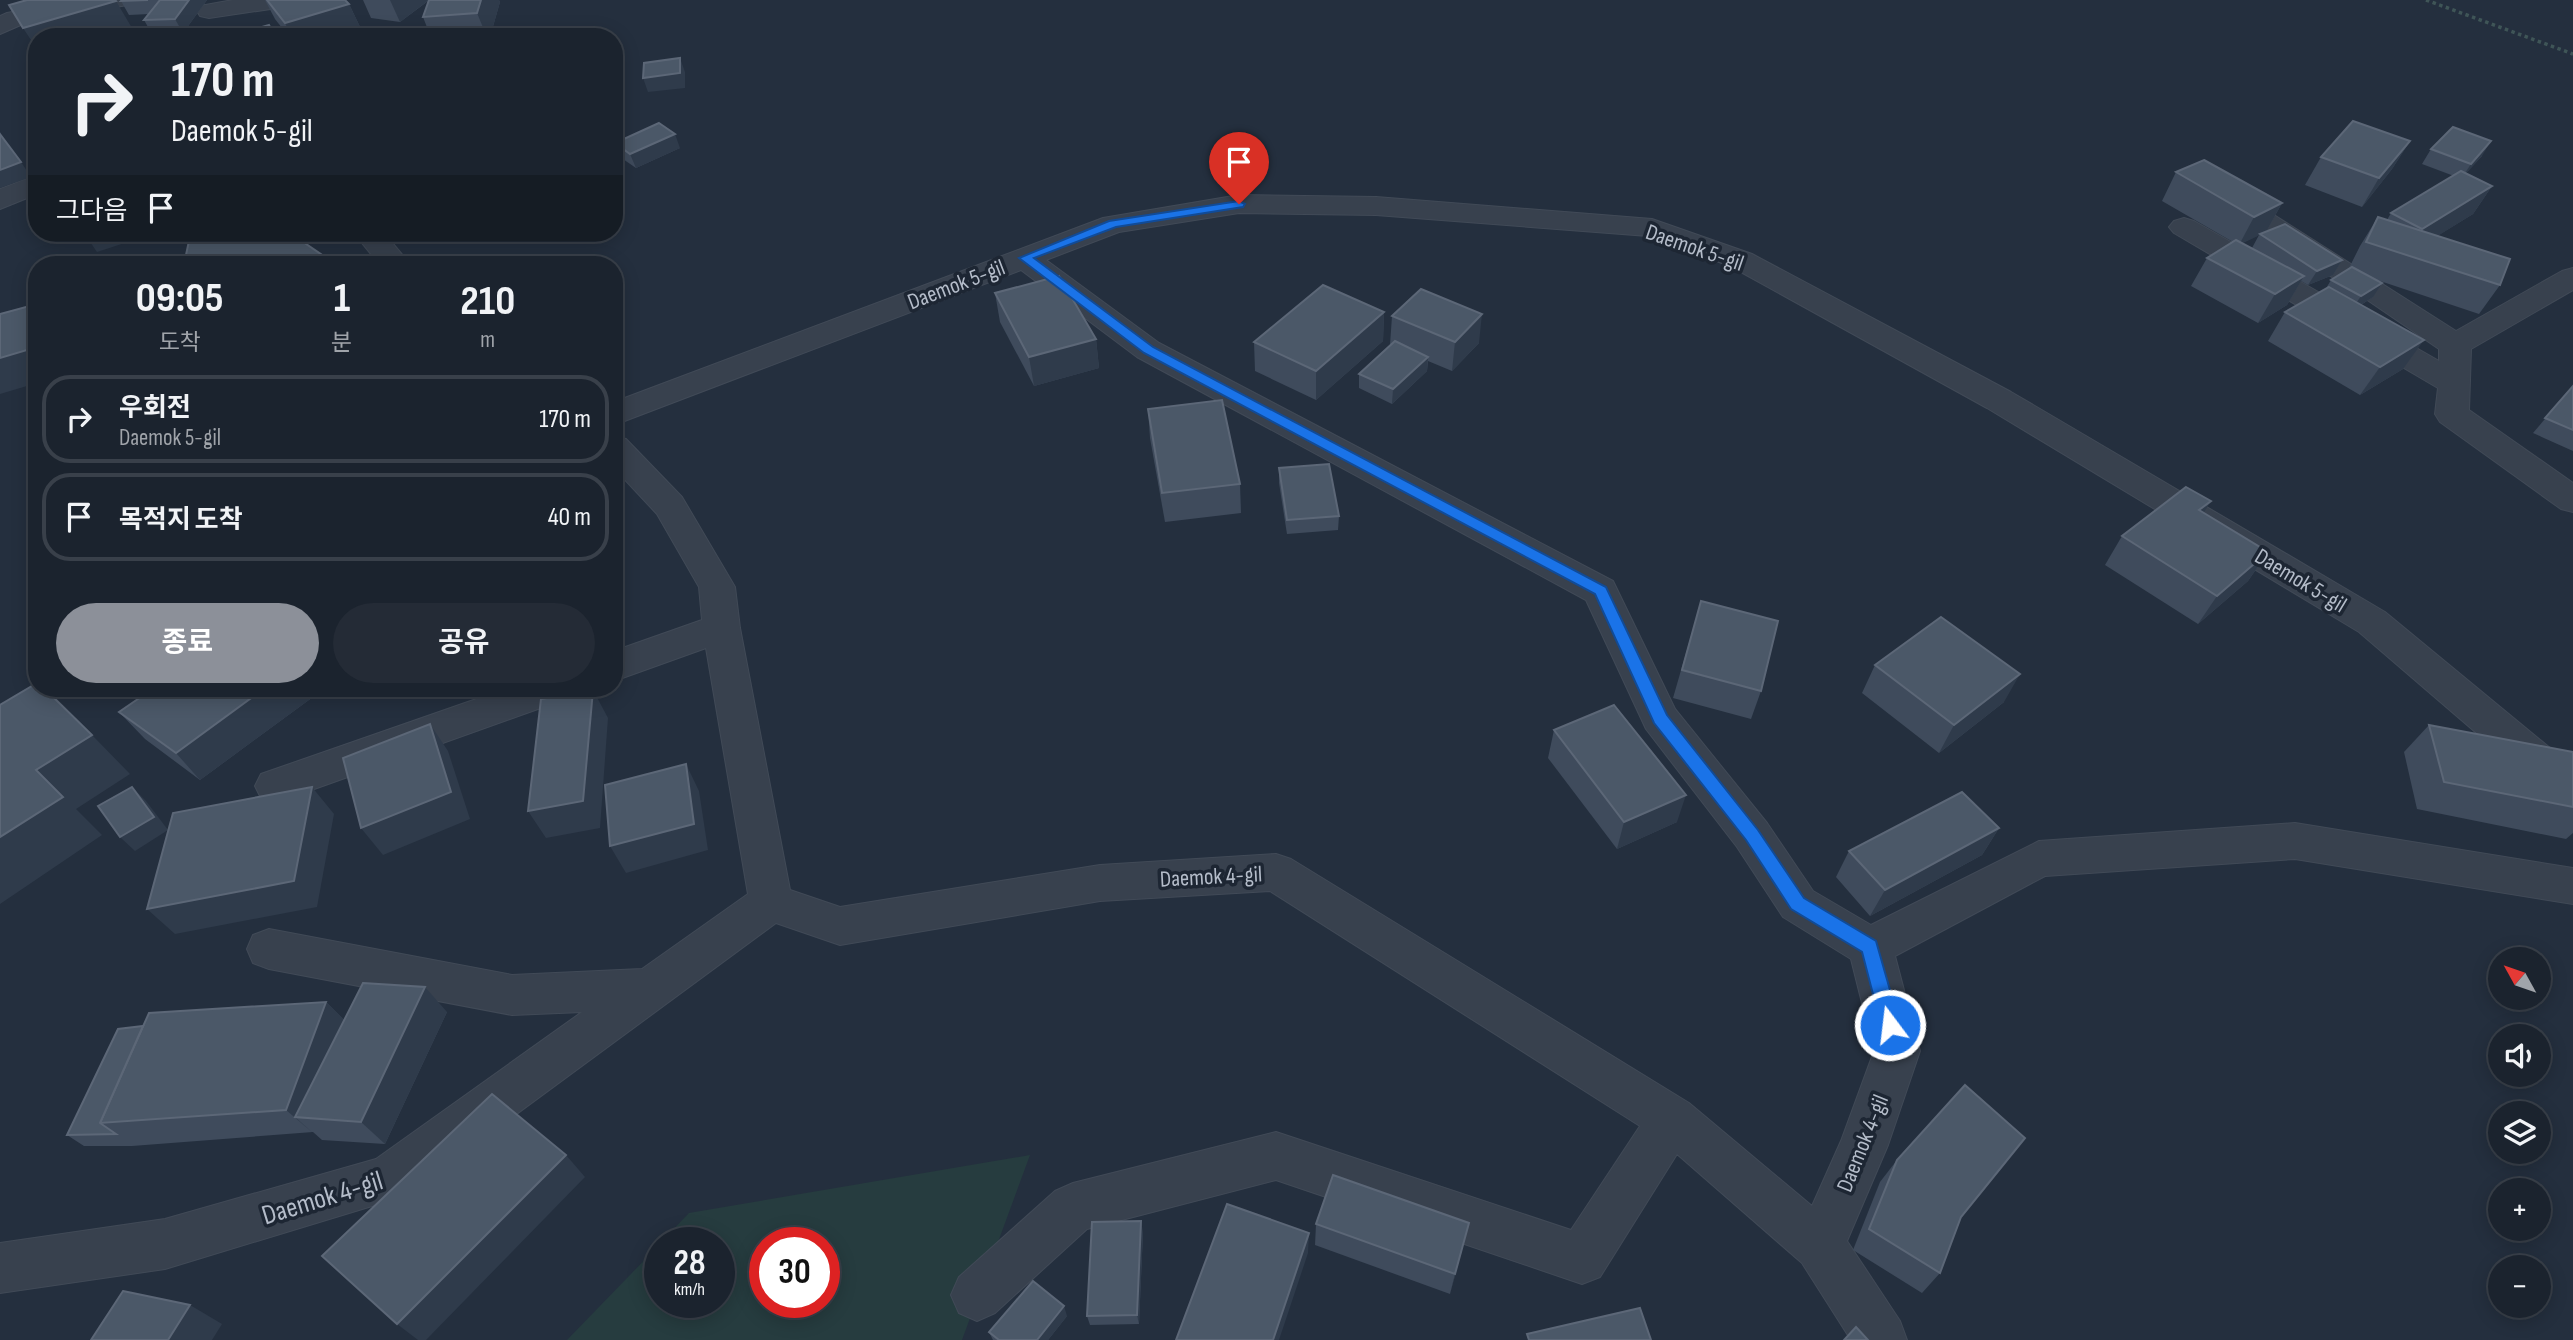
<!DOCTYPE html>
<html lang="ko">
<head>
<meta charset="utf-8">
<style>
	body { margin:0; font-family:"Sofia Sans Condensed","Noto Sans KR",sans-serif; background:#242b36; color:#f1f3f6; height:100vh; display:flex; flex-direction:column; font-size:26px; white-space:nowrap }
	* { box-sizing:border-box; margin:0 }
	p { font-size:23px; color:#a0a4aa }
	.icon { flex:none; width:38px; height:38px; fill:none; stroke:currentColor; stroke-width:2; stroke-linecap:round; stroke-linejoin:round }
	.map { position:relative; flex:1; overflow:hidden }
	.details { position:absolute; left:28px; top:256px; width:595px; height:441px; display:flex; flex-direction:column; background:#1b232e; border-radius:28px; box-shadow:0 4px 18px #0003,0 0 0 2px #39404a }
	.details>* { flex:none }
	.hud { position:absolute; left:28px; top:28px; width:595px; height:214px; border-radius:28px; box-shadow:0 4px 18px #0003,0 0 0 2px #39404a; background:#1b232e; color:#f1f3f6; overflow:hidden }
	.needle { width:46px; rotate:310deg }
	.controls { position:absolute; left:2488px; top:947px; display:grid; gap:14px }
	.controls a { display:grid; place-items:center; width:63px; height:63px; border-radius:50%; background:#1b232e; box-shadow:0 4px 18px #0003,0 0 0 2px #39404a; font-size:35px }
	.speed { position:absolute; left:644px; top:1227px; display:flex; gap:14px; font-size:35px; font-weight:700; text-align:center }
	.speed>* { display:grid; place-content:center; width:91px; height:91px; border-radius:50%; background:#1b232e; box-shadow:0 4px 18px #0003,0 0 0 2px #39404a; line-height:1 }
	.speed small { font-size:18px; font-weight:400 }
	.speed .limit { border:10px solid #d22; background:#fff; color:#111 }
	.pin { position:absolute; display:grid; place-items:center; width:60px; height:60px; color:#fff; margin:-72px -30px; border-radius:50% 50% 50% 0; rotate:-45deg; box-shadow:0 0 7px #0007 }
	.pin .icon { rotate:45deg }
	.me { position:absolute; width:77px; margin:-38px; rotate:345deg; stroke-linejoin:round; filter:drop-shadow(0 0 5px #0008) }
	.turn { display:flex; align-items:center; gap:24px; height:147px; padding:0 28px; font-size:32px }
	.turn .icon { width:91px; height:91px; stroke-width:2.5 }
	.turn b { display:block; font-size:49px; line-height:60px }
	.then { display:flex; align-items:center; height:66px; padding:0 28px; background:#0003; gap:14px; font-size:26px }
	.eta { display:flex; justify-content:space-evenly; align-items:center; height:119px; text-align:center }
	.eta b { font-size:42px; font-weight:700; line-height:49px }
	.action { display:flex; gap:14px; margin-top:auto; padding:14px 28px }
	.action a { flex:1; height:80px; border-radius:42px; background:#8c9099; color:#fff; font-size:28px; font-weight:700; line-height:80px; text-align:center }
	.action a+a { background:#242b36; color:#f1f3f6 }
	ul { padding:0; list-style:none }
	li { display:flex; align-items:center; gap:21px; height:88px; margin:0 14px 10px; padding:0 14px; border:4px solid #39404a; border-radius:28px }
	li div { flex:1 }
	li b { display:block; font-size:26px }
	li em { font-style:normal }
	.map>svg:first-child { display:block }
	.green { fill:#263c3f; fill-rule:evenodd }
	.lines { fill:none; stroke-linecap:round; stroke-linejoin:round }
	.minor-casing { stroke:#414a57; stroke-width:2 }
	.path { stroke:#3f5557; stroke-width:3.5; stroke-dasharray:3.5 3.5; stroke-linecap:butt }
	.minor { fill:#38414e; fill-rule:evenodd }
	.wall { fill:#3f4b5c; fill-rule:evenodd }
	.shaded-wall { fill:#2f3b4b }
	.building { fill:#4b5868; stroke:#5c6777; stroke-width:2 }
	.route { fill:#1a73e8; stroke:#114b97; stroke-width:2 }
	.labels { text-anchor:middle; stroke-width:7; stroke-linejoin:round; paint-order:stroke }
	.street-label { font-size:23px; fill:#b4bcc9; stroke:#1d2633 }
	.near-street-label { font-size:28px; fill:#b4bcc9; stroke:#1d2633 }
</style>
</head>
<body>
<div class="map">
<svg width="2573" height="1340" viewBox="0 0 2573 1340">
	<rect width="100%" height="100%" fill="#242f3e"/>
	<path class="green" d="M 1030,1155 L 962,1340 L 567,1340 L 660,1244 L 660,1302 L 719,1302 L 719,1242 L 661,1242 L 689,1213 ZM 765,1242 L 824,1242 L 824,1302 L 765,1302 Z"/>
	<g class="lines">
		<defs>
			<g id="minor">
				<path d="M 76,0 L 130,0 L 127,5 L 23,24 L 0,34 L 0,16 L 7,13 Z"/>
				<path d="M 233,0 L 296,0 L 293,5 L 284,7 L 209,18 L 200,16 L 197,11 L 200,6 Z"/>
				<path d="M 37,175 L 37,194 L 0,209 L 0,189 Z"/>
				<path d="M 1239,195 L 1376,197 L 1652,219 L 1752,254 L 2011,392 L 2385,612 L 2573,767 L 2573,808 L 2558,803 L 2359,632 L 1987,408 L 1730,266 L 1648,236 L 1376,215 L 1239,213 L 1119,232 L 1046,260 L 1159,343 L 1613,581 L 1675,709 L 1767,823 L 1813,891 L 1871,925 L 2039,841 L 2295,823 L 2573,868 L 2573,904 L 2295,859 L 2045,876 L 1895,956 L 1920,1051 L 1888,1145 L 1847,1241 L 1900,1321 L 1907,1340 L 1851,1340 L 1802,1263 L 1677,1154 L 1600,1277 L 1582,1284 L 1276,1180 L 1087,1229 L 995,1313 L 977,1321 L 959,1313 L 951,1295 L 959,1277 L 1055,1191 L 1073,1183 L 1276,1132 L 1571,1230 L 1640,1126 L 1270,891 L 1100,901 L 840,945 L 776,923 L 405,1196 L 165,1269 L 0,1293 L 0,1243 L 165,1219 L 376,1159 L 582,1012 L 512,1015 L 269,969 L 253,963 L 247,949 L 253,935 L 269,929 L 512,975 L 642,969 L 748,894 L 706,648 L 614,681 L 614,651 L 702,620 L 699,587 L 657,514 L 614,468 L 614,436 L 626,439 L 682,497 L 735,587 L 740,628 L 790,890 L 840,907 L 1100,865 L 1276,854 L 1291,859 L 1689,1103 L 1812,1206 L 1841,1141 L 1874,1051 L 1851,959 L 1783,917 L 1737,847 L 1646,729 L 1586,600 L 1137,357 L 1021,270 L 614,425 L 614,402 L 1103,218 Z"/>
				<path d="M 2264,212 L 2274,215 L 2456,331 L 2562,271 L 2573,268 L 2573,290 L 2471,349 L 2469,410 L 2573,483 L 2573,512 L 2561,509 L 2440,422 L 2435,414 L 2438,388 L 2174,233 L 2169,227 L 2174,221 L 2184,218 L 2194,221 L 2439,361 L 2439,349 L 2360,295 L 2254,227 L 2249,221 L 2254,215 Z"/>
				<path d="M 354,233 L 384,233 L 410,264 L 379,264 Z"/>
				<path d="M 508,688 L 571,688 L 566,699 L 275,803 L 261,798 L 255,786 L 261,774 Z"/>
			</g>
		</defs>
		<use href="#minor" class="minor-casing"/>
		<path class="path" d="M 2426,0 L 2573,54"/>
		<use href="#minor" class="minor"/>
	</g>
	<g class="wall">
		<path d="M 122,0 L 207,0 L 183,33 L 152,34 L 144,20 L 149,14 L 129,15 L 121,1 Z"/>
		<path d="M 265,0 L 345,0 L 349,4 L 362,31 L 343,37 L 289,37 L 275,19 Z"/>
		<path d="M 363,0 L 499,0 L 500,2 L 490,37 L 425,37 L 430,35 L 423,17 L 428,1 L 400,22 L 371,18 Z"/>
		<path d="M 2410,141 L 2392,169 L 2362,207 L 2305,185 L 2321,157 Z"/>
		<path d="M 615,143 L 680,148 L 636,168 L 620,157 Z"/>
		<path d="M 2431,149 L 2482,156 L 2466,173 L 2492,186 L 2473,214 L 2437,236 L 2500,285 L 2479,314 L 2377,280 L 2373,297 L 2361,305 L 2403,369 L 2360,395 L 2268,341 L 2285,312 L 2325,290 L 2331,280 L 2349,268 L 2360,246 L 2378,217 L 2387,220 L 2391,213 L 2454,176 L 2422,164 Z"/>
		<path d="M 2176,172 L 2282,203 L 2266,232 L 2342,260 L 2333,275 L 2308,285 L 2301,281 L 2287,305 L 2258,323 L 2191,286 L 2207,258 L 2233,242 L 2162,201 ZM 2259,235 L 2252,248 L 2242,243 Z"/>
		<path d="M 995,293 L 1096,339 L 1099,368 L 1034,386 L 1000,322 Z"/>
		<path d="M 1384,312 L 1383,341 L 1316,400 L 1255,371 L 1254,342 Z"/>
		<path d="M 1392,316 L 1479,343 L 1452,371 L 1428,361 L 1427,371 L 1392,404 L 1359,388 L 1359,374 L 1390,345 Z"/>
		<path d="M 2573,386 L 2573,451 L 2533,433 Z"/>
		<path d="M 1148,409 L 1240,484 L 1241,513 L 1165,522 L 1150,438 Z"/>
		<path d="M 1279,468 L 1339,516 L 1338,530 L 1287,534 L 1279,483 Z"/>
		<path d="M 2203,513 L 2268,552 L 2248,581 L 2198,624 L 2105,565 L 2122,536 Z"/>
		<path d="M 1701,601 L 1761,691 L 1751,719 L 1673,698 Z"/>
		<path d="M 1875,665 L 2004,702 L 1939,753 L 1862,693 Z"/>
		<path d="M 154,688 L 306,688 L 313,697 L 200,780 L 145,739 L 119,712 Z"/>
		<path d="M 2429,725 L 2573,752 L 2573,833 L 2566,839 L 2417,809 L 2404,752 Z"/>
		<path d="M 1554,730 L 1677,822 L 1617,849 L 1548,758 Z"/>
		<path d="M 1999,828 L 1982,855 L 1870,916 L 1836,877 L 1849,851 Z"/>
		<path d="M 326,1002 L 345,1021 L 447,1012 L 385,1144 L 322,1140 L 313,1132 L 132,1146 L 84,1146 L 67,1135 L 143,1026 Z"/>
		<path d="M 1897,1160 L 1961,1217 L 1940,1273 L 1922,1293 L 1853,1250 L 1880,1182 Z"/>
		<path d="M 1469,1223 L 1450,1294 L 1315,1245 L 1316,1224 Z"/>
		<path d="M 1143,1232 L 1139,1324 L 1090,1325 L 1087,1316 Z"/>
		<path d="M 1067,1316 L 1048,1340 L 993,1340 L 989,1332 Z"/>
	</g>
	<g class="shaded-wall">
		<path d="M 189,0 L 207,0 L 183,33 L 175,19 Z"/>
		<path d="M 390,0 L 429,0 L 400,22 Z"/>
		<path d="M 481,0 L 499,0 L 500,2 L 490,37 L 487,37 L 477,13 Z"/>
		<path d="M 116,1 L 132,28 L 104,37 L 37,37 L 37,49 L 23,28 Z"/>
		<path d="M 349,4 L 362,31 L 343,37 L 292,37 L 285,23 Z"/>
		<path d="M 680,58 L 685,72 L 685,88 L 648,92 L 643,78 Z"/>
		<path d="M 675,134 L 680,148 L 636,168 L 630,154 Z"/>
		<path d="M 2410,141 L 2392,169 L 2362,207 L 2379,178 Z"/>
		<path d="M 2491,141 L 2482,156 L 2461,179 L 2471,164 Z"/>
		<path d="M 21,162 L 31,177 L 0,188 L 0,170 Z"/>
		<path d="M 2492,186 L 2473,214 L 2407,255 L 2406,254 L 2422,229 Z"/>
		<path d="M 2282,203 L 2266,232 L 2239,245 L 2254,217 Z"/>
		<path d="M 84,233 L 135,233 L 137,239 L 97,252 Z"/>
		<path d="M 2342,260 L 2333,275 L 2308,285 L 2317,271 Z"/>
		<path d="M 2304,276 L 2287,305 L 2258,323 L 2275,294 Z"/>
		<path d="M 2382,283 L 2373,297 L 2351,311 L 2361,296 Z"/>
		<path d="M 1384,312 L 1383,341 L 1316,400 L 1316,371 Z"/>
		<path d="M 1482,314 L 1479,343 L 1452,371 L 1455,342 Z"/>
		<path d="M 1096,339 L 1099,368 L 1034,386 L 1029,357 Z"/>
		<path d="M 2424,340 L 2403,369 L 2360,395 L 2380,367 Z"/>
		<path d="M 37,347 L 37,383 L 0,394 L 0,358 Z"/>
		<path d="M 1428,357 L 1427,371 L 1392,404 L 1393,389 Z"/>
		<path d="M 2211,501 L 2193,530 L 2199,510 Z"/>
		<path d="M 2268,552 L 2248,581 L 2198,624 L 2217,596 Z"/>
		<path d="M 2020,674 L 2004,702 L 1939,753 L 1954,725 Z"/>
		<path d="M 265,688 L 306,688 L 313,697 L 200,780 L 176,753 Z"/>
		<path d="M 593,690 L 608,718 L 600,828 L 546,838 L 528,811 Z"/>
		<path d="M 430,724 L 448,751 L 470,819 L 383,855 L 361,828 Z"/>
		<path d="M 92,735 L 130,774 L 76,809 L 102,835 L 0,904 L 0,837 L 36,770 Z"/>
		<path d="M 686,764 L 699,791 L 708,850 L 626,873 L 610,846 Z"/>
		<path d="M 132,787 L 146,801 L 168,830 L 135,851 L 120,837 Z"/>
		<path d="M 312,787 L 334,814 L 317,907 L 175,934 L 147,909 Z"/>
		<path d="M 1686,795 L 1677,822 L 1617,849 L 1624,822 Z"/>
		<path d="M 1999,828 L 1982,855 L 1870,916 L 1885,890 Z"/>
		<path d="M 425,987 L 447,1012 L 385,1144 L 361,1122 Z"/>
		<path d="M 326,1002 L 350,1026 L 295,1117 L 313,1133 L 286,1110 Z"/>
		<path d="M 566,1155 L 585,1177 L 426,1340 L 418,1340 L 397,1324 Z"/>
		<path d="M 1141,1221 L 1143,1232 L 1139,1324 L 1137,1315 Z"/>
		<path d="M 1469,1223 L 1464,1243 L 1450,1294 L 1455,1274 Z"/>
		<path d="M 1309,1233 L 1308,1253 L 1279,1340 L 1273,1340 Z"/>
		<path d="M 190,1305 L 222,1324 L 212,1340 L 168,1340 Z"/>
		<path d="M 1064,1306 L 1067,1316 L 1048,1340 L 1037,1340 Z"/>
	</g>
	<g class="building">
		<path d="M 27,0 L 115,0 L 116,1 L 23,28 L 9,5 Z"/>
		<path d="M 122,0 L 148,0 L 121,1 Z"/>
		<path d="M 160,0 L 189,0 L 175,19 L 144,20 Z"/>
		<path d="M 267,0 L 345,0 L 349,4 L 285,23 Z"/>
		<path d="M 429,0 L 481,0 L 477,13 L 423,17 Z"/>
		<path d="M 269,25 L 275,37 L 227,37 Z"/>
		<path d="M 476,31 L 473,37 L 425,37 L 426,35 Z"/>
		<path d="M 680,58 L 680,73 L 643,78 L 644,63 Z"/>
		<path d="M 2353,121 L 2410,141 L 2379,178 L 2321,157 Z"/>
		<path d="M 659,123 L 675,134 L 630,154 L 615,143 Z"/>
		<path d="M 2453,127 L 2491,141 L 2471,164 L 2431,149 Z"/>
		<path d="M 0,134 L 21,162 L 0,170 Z"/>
		<path d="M 2204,160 L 2282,203 L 2254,217 L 2176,172 Z"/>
		<path d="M 2461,171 L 2492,186 L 2422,229 L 2391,213 Z"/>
		<path d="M 2378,217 L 2510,259 L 2500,285 L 2366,242 Z"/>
		<path d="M 2285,224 L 2342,260 L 2317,271 L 2260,234 Z"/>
		<path d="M 211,233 L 290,233 L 334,263 L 331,264 L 184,264 L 189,241 Z"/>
		<path d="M 2236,240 L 2304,276 L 2275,294 L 2207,258 Z"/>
		<path d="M 2352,267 L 2382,283 L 2361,296 L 2331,280 Z"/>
		<path d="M 1059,276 L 1096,339 L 1029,357 L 995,293 Z"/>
		<path d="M 1323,285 L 1384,312 L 1316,371 L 1254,342 Z"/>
		<path d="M 2329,287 L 2424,340 L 2380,367 L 2285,312 Z"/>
		<path d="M 1421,289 L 1482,314 L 1455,342 L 1392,316 Z"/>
		<path d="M 37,304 L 37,347 L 0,358 L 0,314 Z"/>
		<path d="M 1395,341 L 1428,357 L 1393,389 L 1359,374 Z"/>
		<path d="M 2573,386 L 2573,430 L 2545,418 Z"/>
		<path d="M 1222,400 L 1240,484 L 1162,493 L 1148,409 Z"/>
		<path d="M 1329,464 L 1339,516 L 1287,520 L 1279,468 Z"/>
		<path d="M 2186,487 L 2211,501 L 2199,510 L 2268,552 L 2217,596 L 2122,536 Z"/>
		<path d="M 1701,601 L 1778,621 L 1761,691 L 1682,670 Z"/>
		<path d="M 1941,617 L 2020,674 L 1954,725 L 1875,665 Z"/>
		<path d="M 37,683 L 37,688 L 44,688 L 92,735 L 36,770 L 63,797 L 0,837 L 0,705 Z"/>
		<path d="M 154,688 L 265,688 L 176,753 L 119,712 Z"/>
		<path d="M 593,690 L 583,801 L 528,811 L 541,699 Z"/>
		<path d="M 1614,705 L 1686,795 L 1624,822 L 1554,730 Z"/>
		<path d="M 430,724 L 451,792 L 361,828 L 343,758 Z"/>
		<path d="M 2429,725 L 2573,752 L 2573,807 L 2444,782 Z"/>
		<path d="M 686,764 L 694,824 L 610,846 L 605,785 Z"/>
		<path d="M 132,787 L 154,817 L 120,837 L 98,806 Z"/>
		<path d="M 312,787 L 294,881 L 147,909 L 173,813 Z"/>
		<path d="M 1962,792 L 1999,828 L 1885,890 L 1849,851 Z"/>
		<path d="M 363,983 L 425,987 L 361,1122 L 295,1117 Z"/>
		<path d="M 326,1002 L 286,1110 L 100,1123 L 149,1013 Z"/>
		<path d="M 143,1026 L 100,1123 L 116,1134 L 67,1135 L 118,1029 Z"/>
		<path d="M 1965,1085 L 2025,1138 L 1961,1217 L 1940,1273 L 1869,1229 L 1897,1160 Z"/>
		<path d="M 492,1094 L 566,1155 L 397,1324 L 322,1256 Z"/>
		<path d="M 1333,1175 L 1469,1223 L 1455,1274 L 1316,1224 Z"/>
		<path d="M 1227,1204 L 1309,1233 L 1273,1340 L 1176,1340 Z"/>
		<path d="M 1141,1221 L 1137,1315 L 1087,1316 L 1092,1222 Z"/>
		<path d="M 1033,1281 L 1064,1306 L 1037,1340 L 999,1340 L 989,1332 Z"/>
		<path d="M 123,1291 L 190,1305 L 168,1340 L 91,1340 Z"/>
		<path d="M 1640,1308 L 1651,1340 L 1529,1340 L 1527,1334 Z"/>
		<path d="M 1856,1327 L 1868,1340 L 1844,1340 Z"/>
	</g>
	<path class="route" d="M 1239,201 L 1245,204 L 1243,207 L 1116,227 L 1034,258 L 1153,347 L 1606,587 L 1667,715 L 1758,830 L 1804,898 L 1876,941 L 1900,1025 L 1897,1031 L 1890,1034 L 1884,1031 L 1881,1025 L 1862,952 L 1791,909 L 1746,840 L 1654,723 L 1595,594 L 1144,353 L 1019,258 L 1109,221 Z"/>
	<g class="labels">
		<g class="street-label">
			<text transform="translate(1695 247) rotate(19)" y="8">Daemok 5-gil</text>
			<text transform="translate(956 284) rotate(-21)" y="8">Daemok 5-gil</text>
			<text transform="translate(2301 580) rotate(31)" y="8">Daemok 5-gil</text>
			<text transform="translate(1211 876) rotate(-3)" y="8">Daemok 4-gil</text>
			<text transform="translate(1862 1143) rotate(-68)" y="8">Daemok 4-gil</text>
		</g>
		<g class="near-street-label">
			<text transform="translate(322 1197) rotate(-17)" y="10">Daemok 4-gil</text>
		</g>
	</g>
</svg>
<div class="controls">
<a><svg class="needle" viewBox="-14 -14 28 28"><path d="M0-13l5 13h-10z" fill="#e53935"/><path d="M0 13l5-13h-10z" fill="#a0a4aa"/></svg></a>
<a><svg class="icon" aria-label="sound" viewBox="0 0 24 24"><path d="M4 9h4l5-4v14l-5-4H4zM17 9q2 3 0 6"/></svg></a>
<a><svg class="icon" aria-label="layers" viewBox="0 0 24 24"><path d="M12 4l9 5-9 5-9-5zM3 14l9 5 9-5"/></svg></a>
<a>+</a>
<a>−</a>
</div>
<div class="speed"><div>28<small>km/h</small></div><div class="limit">30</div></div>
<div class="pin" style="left:1239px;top:204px;background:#d93025"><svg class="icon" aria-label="arrive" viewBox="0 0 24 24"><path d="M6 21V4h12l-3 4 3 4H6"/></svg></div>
<svg class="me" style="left:1890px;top:1025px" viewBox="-20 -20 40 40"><circle r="17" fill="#1a73e8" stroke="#fff" stroke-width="3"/><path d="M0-11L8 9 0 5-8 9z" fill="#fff"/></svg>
<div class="hud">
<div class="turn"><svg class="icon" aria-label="right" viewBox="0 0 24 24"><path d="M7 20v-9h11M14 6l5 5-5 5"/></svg><div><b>170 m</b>Daemok 5-gil</div></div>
<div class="then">그다음<svg class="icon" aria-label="arrive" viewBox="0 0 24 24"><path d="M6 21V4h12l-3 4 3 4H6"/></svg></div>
</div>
<section class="details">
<div class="eta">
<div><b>09:05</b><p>도착</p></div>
<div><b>1</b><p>분</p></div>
<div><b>210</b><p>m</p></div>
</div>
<ul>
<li><svg class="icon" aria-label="right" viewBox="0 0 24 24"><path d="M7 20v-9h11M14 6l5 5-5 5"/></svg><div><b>우회전</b><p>Daemok 5-gil</p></div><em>170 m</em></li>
<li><svg class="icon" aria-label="arrive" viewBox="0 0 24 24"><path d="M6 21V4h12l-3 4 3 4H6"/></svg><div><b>목적지 도착</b></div><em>40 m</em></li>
</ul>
<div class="action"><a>종료</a><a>공유</a></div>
</section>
</div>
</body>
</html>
